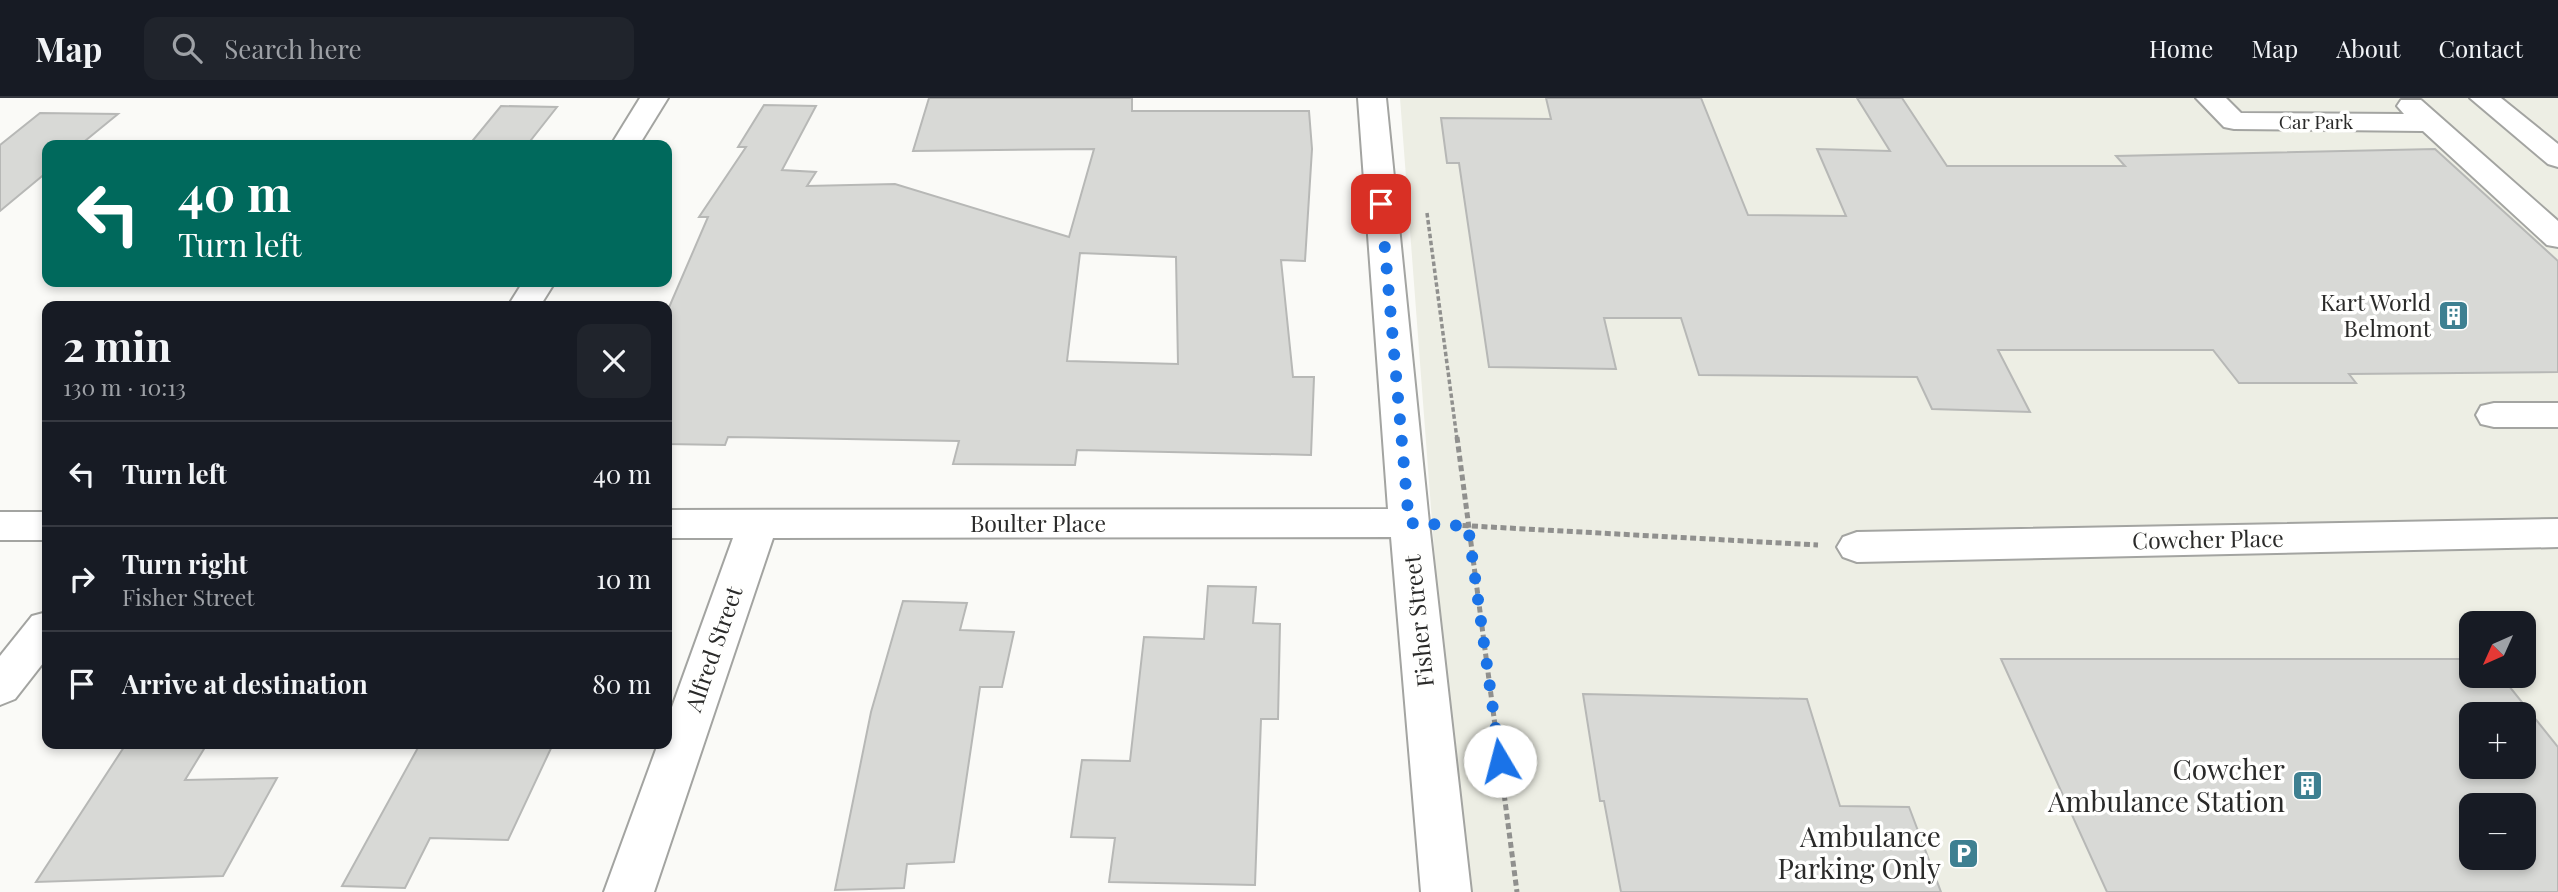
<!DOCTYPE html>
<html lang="en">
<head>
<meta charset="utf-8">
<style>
	body { margin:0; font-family:"Playfair Display",serif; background:#20242c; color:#f1f3f6; height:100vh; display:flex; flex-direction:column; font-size:26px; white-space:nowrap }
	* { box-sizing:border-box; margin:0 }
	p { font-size:23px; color:#9ea1a6 }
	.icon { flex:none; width:38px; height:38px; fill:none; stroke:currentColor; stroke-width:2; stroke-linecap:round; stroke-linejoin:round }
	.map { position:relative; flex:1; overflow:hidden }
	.details { position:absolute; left:42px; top:203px; width:630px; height:448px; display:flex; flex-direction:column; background:#171b24; border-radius:14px; box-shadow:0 4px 10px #0003 }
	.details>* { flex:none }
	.guide { position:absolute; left:42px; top:42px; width:630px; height:147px; border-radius:14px; box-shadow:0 4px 10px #0003; background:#00695c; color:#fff; overflow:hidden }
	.needle { width:46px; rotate:225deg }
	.controls { position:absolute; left:2459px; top:513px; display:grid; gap:14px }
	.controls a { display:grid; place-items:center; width:77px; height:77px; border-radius:14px; background:#171b24; box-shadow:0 4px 10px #0003; font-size:35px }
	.pin { position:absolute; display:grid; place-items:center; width:60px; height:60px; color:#fff; margin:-30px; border-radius:14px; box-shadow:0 4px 10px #0006 }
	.me { position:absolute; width:77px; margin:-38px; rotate:352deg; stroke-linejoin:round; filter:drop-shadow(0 0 5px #0008) }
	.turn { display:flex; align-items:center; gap:24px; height:147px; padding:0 21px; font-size:32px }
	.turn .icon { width:91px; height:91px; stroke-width:2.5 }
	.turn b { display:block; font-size:49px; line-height:60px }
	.round { display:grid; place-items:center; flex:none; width:74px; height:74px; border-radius:14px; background:#20242c }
	.overview { display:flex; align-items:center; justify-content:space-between; height:119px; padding:0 21px }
	h1 { font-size:42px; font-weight:700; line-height:52px }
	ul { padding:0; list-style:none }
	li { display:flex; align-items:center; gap:21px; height:105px; padding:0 21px; border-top:2px solid #363941 }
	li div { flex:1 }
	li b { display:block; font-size:26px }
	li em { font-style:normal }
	header { display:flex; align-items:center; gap:42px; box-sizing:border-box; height:98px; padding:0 35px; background:#171b24; border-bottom:2px solid #363941 }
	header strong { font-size:33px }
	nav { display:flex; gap:38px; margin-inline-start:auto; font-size:24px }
	.search { width:490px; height:63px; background:#20242c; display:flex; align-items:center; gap:18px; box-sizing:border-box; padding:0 24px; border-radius:14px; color:#9ea1a6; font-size:26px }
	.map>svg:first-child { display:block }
	.built { fill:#edeee4; fill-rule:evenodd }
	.building { fill:#d8d9d6; stroke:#b7b8b6; stroke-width:2; fill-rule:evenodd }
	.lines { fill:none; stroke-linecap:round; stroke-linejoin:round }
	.minor-casing { stroke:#a3a4a1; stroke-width:4 }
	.path-far1 { stroke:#90908e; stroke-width:3.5; stroke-dasharray:4.5 2.5; stroke-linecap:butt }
	.path { stroke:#90908e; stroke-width:5; stroke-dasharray:6 3.5; stroke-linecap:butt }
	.minor { fill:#fff; fill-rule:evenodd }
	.route { stroke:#1a73e8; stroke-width:12; stroke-dasharray:0 21.6 }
	.labels { text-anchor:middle; stroke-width:7; stroke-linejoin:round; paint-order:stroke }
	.far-street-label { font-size:19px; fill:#2a2a29; stroke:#fffffe }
	.poi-label { font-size:23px; fill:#2a2a29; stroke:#fffffe; text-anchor:end }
	.street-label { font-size:23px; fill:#2a2a29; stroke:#fffffe }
	.near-poi-label { font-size:28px; fill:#2a2a29; stroke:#fffffe; text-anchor:end }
</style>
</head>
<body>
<header>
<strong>Map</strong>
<div class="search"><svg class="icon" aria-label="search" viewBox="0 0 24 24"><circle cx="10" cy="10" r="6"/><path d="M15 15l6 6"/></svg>Search here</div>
<nav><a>Home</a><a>Map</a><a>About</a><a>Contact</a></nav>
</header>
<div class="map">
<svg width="2558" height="794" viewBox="0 0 2558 794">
	<rect width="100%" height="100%" fill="#fafaf7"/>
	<g class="built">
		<path d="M 1400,0 L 2489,0 L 2558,60 L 2558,794 L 1460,794 ZM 2471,525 L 2524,525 L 2524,578 L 2471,578 ZM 2471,616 L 2524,616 L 2524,668 L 2471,668 ZM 2471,707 L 2524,707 L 2524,760 L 2471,760 Z"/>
		<path d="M 2495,0 L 2558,0 L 2558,53 Z"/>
	</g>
	<g class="building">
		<path d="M 929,0 L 1132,0 L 1132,13 L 1309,13 L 1312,51 L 1305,163 L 1281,162 L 1293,279 L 1314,279 L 1311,357 L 1077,352 L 1075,367 L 953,366 L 959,343 L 728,339 L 725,347 L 667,346 L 667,214 L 708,119 L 699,119 L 746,49 L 738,49 L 764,7 L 816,8 L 782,72 L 816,74 L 807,88 L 895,86 L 1069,139 L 1094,51 L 913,53 ZM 1080,155 L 1176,159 L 1178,266 L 1067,263 Z"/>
		<path d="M 1546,0 L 1701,0 L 1748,117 L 1846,118 L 1817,51 L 1890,53 L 1857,0 L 1902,0 L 1947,68 L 2125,68 L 2116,58 L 2435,51 L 2558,163 L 2558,274 L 2349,276 L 2356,285 L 2239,285 L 2213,252 L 1998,252 L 2030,314 L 1932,311 L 1917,279 L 1699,277 L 1681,220 L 1604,220 L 1616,271 L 1489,269 L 1459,65 L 1447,65 L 1441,20 L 1551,21 Z"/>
		<path d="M 501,8 L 557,9 L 527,47 L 469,47 Z"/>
		<path d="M 40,15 L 118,16 L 80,47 L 47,47 L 47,74 L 0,113 L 0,47 Z"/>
		<path d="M 1208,488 L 1256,489 L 1253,525 L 1280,526 L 1278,621 L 1261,621 L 1255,787 L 1109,784 L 1115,740 L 1071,739 L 1082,662 L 1130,663 L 1144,539 L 1204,541 Z"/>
		<path d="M 903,503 L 967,505 L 960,532 L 1014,534 L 1002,589 L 980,589 L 954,764 L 907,766 L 904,790 L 835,792 L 871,614 Z"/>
		<path d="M 2001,561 L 2471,561 L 2471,578 L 2501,578 L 2558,649 L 2558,794 L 2107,794 ZM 2471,616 L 2524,616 L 2524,668 L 2471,668 ZM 2471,707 L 2524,707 L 2524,760 L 2471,760 Z"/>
		<path d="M 1583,596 L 1807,601 L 1840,708 L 1909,709 L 1941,794 L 1621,794 L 1604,703 L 1600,703 Z"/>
		<path d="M 126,646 L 207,646 L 185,682 L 277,680 L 223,778 L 36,784 Z"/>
		<path d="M 420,646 L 553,646 L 508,742 L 430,740 L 405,790 L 342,788 Z"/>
	</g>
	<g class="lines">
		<defs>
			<g id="minor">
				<path d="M 640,0 L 668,0 L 639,47 L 611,47 Z"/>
				<path d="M 1358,0 L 1386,0 L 1429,425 L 1471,794 L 1421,794 L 1391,439 L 773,440 L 654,794 L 604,794 L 658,646 L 667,646 L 667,623 L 733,440 L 667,440 L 667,412 L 1388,411 Z"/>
				<path d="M 2196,0 L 2226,0 L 2241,15 L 2404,16 L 2397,8 L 2401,2 L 2421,2 L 2558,123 L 2558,149 L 2547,147 L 2423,33 L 2234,31 L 2224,29 Z"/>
				<path d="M 2470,0 L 2501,0 L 2558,46 L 2558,69 L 2548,66 Z"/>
				<path d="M 523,184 L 555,184 L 540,208 L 508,208 Z"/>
				<path d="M 2494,305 L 2558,305 L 2558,329 L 2494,329 L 2481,326 L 2476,317 L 2481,308 Z"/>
				<rect x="0" y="414" width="47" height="28"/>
				<path d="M 2558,421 L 2558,449 L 1857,464 L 1843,459 L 1837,449 L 1843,439 L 1857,434 Z"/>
				<path d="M 47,514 L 47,560 L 15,601 L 0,607 L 0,558 L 32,518 Z"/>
			</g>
		</defs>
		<use href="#minor" class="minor-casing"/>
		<path class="path-far1" d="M 1427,115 L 1457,341"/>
		<g class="path">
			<path d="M 1457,339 L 1517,794"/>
			<path d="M 1453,427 L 1818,447"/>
		</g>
		<use href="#minor" class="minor"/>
	</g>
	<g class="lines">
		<path class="route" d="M 1381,106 L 1409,425 L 1468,428 L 1500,663"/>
	</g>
	<defs>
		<symbol id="building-square" viewBox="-11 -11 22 22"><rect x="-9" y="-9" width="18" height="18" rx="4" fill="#3e8091" stroke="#fffffe"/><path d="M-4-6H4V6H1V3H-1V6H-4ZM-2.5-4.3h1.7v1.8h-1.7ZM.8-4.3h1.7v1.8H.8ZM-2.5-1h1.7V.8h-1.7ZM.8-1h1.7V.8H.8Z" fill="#fff"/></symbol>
		<symbol id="parking-square" viewBox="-11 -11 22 22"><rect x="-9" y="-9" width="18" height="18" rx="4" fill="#3e8091" stroke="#fffffe"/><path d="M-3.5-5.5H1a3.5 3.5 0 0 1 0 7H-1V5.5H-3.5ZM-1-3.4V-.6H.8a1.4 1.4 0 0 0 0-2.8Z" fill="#fff"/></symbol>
	</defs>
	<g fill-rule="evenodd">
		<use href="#building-square" x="2436" y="200" width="35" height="35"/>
		<use href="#building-square" x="2290" y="670" width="35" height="35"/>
		<use href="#parking-square" x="1946" y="738" width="35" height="35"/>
	</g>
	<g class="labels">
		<g class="far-street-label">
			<text x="2316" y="31">Car Park</text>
		</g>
		<g class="poi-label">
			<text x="2431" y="213">Kart World<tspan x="2431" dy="26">Belmont</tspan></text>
		</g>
		<g class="street-label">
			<text x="1038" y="434">Boulter Place</text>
			<text transform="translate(2208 442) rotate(-1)" y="8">Cowcher Place</text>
			<text transform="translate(1419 523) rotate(-96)" y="8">Fisher Street</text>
			<text transform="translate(714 551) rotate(-71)" y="8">Alfred Street</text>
		</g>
		<g class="near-poi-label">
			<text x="2285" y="682">Cowcher<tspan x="2285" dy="32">Ambulance Station</tspan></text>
			<text x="1941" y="749">Ambulance<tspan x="1941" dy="32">Parking Only</tspan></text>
		</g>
	</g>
</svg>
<div class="controls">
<a><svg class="needle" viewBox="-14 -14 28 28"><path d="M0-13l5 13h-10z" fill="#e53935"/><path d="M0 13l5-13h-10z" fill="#9ea1a6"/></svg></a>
<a>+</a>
<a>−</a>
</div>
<div class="pin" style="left:1381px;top:106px;background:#d93025"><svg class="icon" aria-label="arrive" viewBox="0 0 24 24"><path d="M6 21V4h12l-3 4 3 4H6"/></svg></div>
<svg class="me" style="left:1500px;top:663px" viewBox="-20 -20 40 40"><circle r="19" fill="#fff"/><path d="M0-13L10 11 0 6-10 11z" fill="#1a73e8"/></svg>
<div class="guide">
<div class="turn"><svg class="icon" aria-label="left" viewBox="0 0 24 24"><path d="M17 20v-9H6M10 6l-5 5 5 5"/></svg><div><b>40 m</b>Turn left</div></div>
</div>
<section class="details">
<div class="overview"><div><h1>2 min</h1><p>130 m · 10:13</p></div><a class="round"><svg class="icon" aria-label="close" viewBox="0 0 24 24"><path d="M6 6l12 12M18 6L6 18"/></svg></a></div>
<ul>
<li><svg class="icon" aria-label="left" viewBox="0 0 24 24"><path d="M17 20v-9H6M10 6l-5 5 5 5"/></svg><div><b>Turn left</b></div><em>40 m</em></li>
<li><svg class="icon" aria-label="right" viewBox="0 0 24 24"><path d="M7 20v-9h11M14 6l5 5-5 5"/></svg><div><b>Turn right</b><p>Fisher Street</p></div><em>10 m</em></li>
<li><svg class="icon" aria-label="arrive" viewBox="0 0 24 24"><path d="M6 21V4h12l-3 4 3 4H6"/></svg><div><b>Arrive at destination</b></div><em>80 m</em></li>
</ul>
</section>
</div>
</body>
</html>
